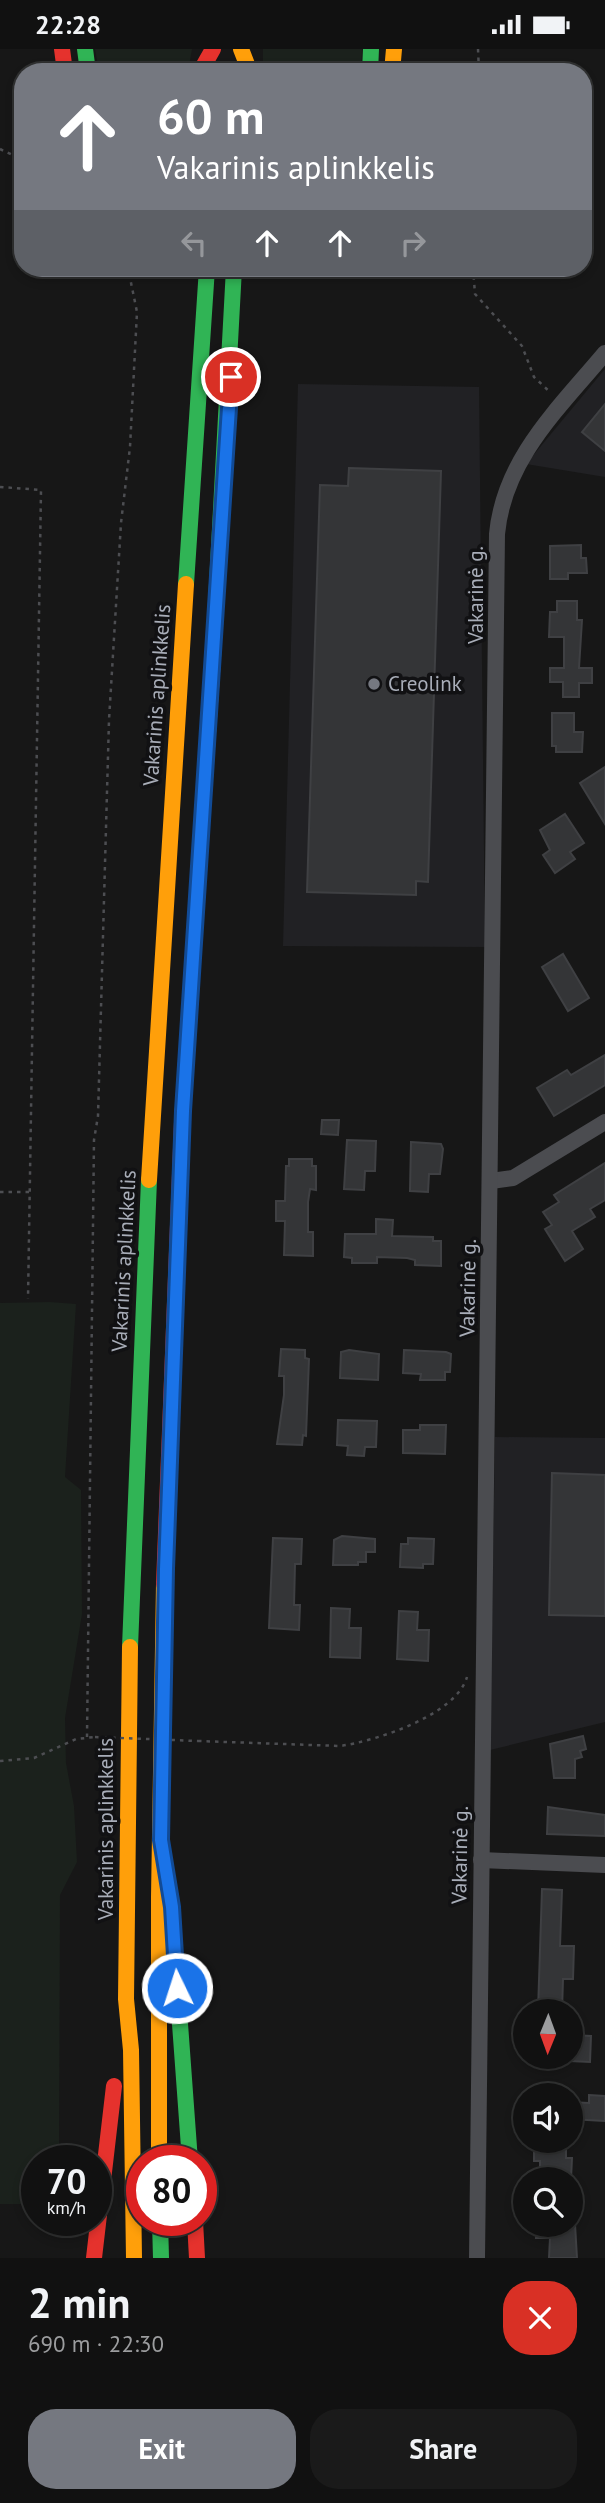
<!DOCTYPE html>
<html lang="en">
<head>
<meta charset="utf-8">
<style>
	body { margin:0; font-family:"PT Sans",sans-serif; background:#1a1a1a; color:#f1f3f6; height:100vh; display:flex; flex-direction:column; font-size:26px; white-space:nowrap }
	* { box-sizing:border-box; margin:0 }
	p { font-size:23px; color:#9c9d9f }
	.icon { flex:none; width:38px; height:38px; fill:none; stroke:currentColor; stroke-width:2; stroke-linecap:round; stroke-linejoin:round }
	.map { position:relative; height:2209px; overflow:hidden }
	.drawer { display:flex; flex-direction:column; background:#111; flex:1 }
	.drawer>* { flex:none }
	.banner { position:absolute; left:14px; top:14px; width:578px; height:214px; border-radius:28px; box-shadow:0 4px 10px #0003,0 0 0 2px #303131; background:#757880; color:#fff; overflow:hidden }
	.needle { width:46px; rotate:181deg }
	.tools { position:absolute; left:513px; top:1950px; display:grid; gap:14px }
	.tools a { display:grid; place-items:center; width:70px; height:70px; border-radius:50%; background:#111; box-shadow:0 4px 10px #0003,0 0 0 2px #303131; font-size:35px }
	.speed { position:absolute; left:21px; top:2096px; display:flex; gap:14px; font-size:35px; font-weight:700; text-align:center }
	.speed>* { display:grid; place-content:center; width:91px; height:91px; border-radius:50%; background:#111; box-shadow:0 4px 10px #0003,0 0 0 2px #303131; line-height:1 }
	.speed small { font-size:18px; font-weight:400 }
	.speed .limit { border:10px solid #d22; background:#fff; color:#111 }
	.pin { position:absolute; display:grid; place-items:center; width:60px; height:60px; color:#fff; margin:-30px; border:4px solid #fff; border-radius:50%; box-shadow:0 2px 7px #0007 }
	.me { position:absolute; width:77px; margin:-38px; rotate:356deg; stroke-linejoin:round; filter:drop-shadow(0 0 5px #0008) }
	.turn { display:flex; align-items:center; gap:24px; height:147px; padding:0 28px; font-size:32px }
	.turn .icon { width:91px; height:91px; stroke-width:2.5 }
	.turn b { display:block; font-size:49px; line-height:60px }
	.lanes { display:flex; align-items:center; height:66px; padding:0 28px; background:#0003; justify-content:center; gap:35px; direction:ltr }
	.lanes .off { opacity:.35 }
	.round { display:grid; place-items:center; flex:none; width:74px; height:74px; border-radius:28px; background:#1a1a1a }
	.summary { display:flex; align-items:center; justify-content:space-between; height:119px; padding:0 28px }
	h1 { font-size:42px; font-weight:600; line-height:52px }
	.primary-button { display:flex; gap:14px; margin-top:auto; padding:14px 28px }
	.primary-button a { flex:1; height:80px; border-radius:28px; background:#757880; color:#fff; font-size:28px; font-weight:600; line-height:80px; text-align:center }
	.primary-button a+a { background:#1a1a1a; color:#f1f3f6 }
	.status { display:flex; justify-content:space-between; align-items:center; height:49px; padding:0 35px; background:#111; direction:ltr }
	.status svg { height:19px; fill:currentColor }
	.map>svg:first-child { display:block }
	.built { fill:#212124 }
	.green { fill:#1b211c }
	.building { fill:#343537; stroke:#3f4043; stroke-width:2 }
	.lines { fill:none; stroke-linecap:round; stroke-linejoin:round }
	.path { stroke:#4d4e52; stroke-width:2.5; stroke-dasharray:3.5 5; stroke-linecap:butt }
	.street { stroke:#4b4c50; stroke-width:16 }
	.fast { stroke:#30b455; stroke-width:16 }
	.slow { stroke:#ff9f0a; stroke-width:16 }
	.jam { stroke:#e5322d; stroke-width:16 }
	.path-bridge { stroke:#4d4e52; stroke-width:2.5; stroke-dasharray:3.5 5; stroke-linecap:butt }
	.route-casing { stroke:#114b97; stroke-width:18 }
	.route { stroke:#1a73e8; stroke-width:12 }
	.poi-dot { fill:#757880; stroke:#111113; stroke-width:2.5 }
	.labels { text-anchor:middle; stroke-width:7; stroke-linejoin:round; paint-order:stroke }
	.street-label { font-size:21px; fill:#a8adb8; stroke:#111113 }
	.poi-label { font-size:21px; fill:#a8adb8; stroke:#111113; text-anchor:start }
</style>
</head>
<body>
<div class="status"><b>22:28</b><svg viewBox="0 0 49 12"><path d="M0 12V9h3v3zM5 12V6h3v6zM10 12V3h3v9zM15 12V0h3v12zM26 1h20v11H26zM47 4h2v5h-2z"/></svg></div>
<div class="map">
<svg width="605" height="2209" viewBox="0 0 605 2209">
	<rect width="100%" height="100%" fill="#171717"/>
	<g class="built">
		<path d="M 605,320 L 605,428 L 526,415 Z"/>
		<path d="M 298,335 L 479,338 L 485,898 L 283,897 Z"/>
		<path d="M 495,1388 L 605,1389 L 605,1673 L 490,1701 Z"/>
	</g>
	<g class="green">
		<path d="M 95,0 L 192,0 L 188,23 L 99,23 Z"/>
		<path d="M 263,0 L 362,0 L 361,23 L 263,23 Z"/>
		<path d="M 50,1253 L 76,1255 L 65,1428 L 81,1441 L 82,1565 L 65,1669 L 66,1714 L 74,1757 L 77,1813 L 60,1846 L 59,2112 L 37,2112 L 37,2155 L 0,2155 L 0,1254 Z"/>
	</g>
	<g class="building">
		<path d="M 605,355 L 605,402 L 582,383 Z"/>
		<path d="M 349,419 L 441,422 L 428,833 L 416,832 L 416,846 L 307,843 L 320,436 L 348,437 Z"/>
		<path d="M 581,496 L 581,509 L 586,509 L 587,524 L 568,524 L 568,530 L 550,530 L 550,497 Z"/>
		<path d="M 557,552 L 577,552 L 577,571 L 582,571 L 579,619 L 592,619 L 592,634 L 579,634 L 579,648 L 563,648 L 563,633 L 550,633 L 550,619 L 564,619 L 564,588 L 549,588 L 550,563 L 557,563 Z"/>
		<path d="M 552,664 L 574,664 L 574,683 L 583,683 L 582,703 L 556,703 L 556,697 L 552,697 Z"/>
		<path d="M 605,718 L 605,775 L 580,734 Z"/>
		<path d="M 565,765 L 584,794 L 570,803 L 575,810 L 555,824 L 543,806 L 550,801 L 540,781 Z"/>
		<path d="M 563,905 L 589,949 L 568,962 L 542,918 Z"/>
		<path d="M 605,1006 L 605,1036 L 554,1067 L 537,1039 L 567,1021 L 571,1026 Z"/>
		<path d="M 322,1071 L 339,1071 L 338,1086 L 321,1085 Z"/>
		<path d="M 347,1091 L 376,1092 L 375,1122 L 365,1122 L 364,1141 L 344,1140 Z"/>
		<path d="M 411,1093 L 441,1095 L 443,1100 L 440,1125 L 429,1125 L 428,1143 L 410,1142 Z"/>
		<path d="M 289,1110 L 312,1110 L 312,1117 L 316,1117 L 316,1141 L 310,1140 L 308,1153 L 308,1183 L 313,1183 L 313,1207 L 284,1206 L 285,1172 L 276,1172 L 276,1152 L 285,1152 L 286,1117 L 289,1117 Z"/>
		<path d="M 605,1114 L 605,1151 L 590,1160 L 595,1168 L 572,1182 L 583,1200 L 565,1212 L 545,1180 L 552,1176 L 543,1163 L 559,1153 L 554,1146 Z"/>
		<path d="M 376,1170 L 393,1171 L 392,1187 L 433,1188 L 433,1192 L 441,1192 L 441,1217 L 415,1216 L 415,1211 L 407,1209 L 377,1208 L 377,1214 L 352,1214 L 352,1209 L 344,1208 L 345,1185 L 376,1185 Z"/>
		<path d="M 281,1300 L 305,1301 L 305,1309 L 309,1310 L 306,1387 L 303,1386 L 302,1396 L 277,1395 L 284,1346 L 284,1327 L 279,1327 Z"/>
		<path d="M 349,1301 L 379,1305 L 378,1331 L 340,1329 L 341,1303 Z"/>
		<path d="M 404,1301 L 446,1303 L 451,1305 L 450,1323 L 445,1323 L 445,1331 L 420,1331 L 421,1325 L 403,1324 Z"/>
		<path d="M 338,1371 L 377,1372 L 376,1398 L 365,1398 L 364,1407 L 347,1406 L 348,1397 L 337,1396 Z"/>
		<path d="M 420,1376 L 446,1376 L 445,1405 L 403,1404 L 403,1381 L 420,1381 Z"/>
		<path d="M 552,1424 L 605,1426 L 605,1567 L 549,1566 Z"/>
		<path d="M 342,1487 L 375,1490 L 375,1503 L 366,1503 L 366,1513 L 358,1513 L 358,1516 L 333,1516 L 334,1491 Z"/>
		<path d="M 273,1489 L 302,1490 L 301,1515 L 295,1515 L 294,1556 L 300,1556 L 299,1581 L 269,1579 Z"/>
		<path d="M 408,1489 L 434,1490 L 433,1515 L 423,1515 L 423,1519 L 400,1518 L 401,1495 L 408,1495 Z"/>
		<path d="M 331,1559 L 350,1560 L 349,1579 L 361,1579 L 360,1609 L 330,1608 Z"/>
		<path d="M 399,1562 L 418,1563 L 417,1581 L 429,1581 L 428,1612 L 397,1610 Z"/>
		<path d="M 583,1687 L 586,1700 L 580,1702 L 582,1708 L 575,1710 L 575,1729 L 554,1729 L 550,1695 Z"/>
		<path d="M 548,1758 L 605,1766 L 605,1787 L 547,1785 Z"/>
		<path d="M 542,1840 L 562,1841 L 560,1897 L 574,1897 L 573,1930 L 563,1930 L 562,1962 L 538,1962 Z"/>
		<path d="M 570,1986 L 591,1987 L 590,2013 L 570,2012 Z"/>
		<path d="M 589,2046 L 605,2047 L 605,2072 L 570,2070 L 570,2053 L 589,2054 Z"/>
		<path d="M 534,2092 L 566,2093 L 566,2109 L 572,2109 L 571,2130 L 540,2130 L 540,2112 L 534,2112 Z"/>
		<path d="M 537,2175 L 575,2175 L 577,2209 L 549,2209 L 550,2189 L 536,2189 Z"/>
	</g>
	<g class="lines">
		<g class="path">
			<path d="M 478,0 L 479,23"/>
			<path d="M 0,100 L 23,111"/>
			<path d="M 473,219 L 475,245 L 522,297 L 534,328 L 550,343"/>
			<path d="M 0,438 L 41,441 L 28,1250"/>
			<path d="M 0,1143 L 29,1143"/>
			<path d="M 87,1688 L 94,1091 L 98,1067 L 109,671 L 121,474 L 130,398 L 137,263 L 128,219"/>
			<path d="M 198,1692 L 340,1697 C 376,1692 456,1666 467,1628"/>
			<path d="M 0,1712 L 34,1709 L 76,1690 L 95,1688"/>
		</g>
		<g class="street">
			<path d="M 491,1132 L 513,1129 L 605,1073"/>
			<path d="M 481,1811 L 605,1816"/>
			<path d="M 477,2209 L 497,485 C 504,410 559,359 605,304"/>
		</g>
		<g class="fast">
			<path d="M 85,0 L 88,23"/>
			<path d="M 370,23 L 371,0"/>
			<path d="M 186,535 L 207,219"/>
			<path d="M 213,609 L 234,219"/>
			<path d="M 130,1598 L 149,1131"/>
			<path d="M 176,1920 L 190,2112"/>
			<path d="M 160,2172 L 161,2209"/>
		</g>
		<g class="slow">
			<path d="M 241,0 L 250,23"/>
			<path d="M 392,23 L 394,0"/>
			<path d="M 182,1073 L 213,609"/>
			<path d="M 149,1131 L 186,535"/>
			<path d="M 130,1598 L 126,1950 L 131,2001 L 134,2209"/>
			<path d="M 159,2112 L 159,1848 L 164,1535"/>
		</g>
		<g class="jam">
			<path d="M 62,0 L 65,23"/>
			<path d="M 200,23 L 213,0"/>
			<path d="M 164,1535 L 182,1073"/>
			<path d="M 195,2172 L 197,2209"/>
			<path d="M 94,2209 L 114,2037"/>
		</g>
		<path class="path-bridge" d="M 95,1688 L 198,1692"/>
	</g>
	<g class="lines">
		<defs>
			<path id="route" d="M 177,1939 L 172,1858 L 161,1791 L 166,1520 L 183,1062 L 231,328"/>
		</defs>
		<use href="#route" class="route-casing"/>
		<use href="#route" class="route"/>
	</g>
	<circle class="poi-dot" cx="374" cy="635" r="7"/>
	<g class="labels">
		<g class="street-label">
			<text transform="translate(476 546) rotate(-90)" y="7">Vakarinė g.</text>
			<text transform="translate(157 646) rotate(-86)" y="7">Vakarinis aplinkkelis</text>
			<text transform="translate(124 1212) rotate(-87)" y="7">Vakarinis aplinkkelis</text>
			<text transform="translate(468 1239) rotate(-89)" y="7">Vakarinė g.</text>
			<text transform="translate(106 1780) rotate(-90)" y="7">Vakarinis aplinkkelis</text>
			<text transform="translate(460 1806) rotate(-89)" y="7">Vakarinė g.</text>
		</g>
		<g class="poi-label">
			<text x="388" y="642">Creolink</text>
		</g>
	</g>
</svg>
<div class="tools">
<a><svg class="needle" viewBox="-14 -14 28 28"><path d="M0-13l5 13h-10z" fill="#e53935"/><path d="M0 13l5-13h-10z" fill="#9c9d9f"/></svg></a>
<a><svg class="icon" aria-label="sound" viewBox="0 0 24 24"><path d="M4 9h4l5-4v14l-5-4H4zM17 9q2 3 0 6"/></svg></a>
<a><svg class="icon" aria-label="search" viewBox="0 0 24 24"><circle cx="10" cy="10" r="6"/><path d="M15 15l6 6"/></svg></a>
</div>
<div class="speed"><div>70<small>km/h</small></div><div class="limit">80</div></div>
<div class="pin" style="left:231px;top:328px;background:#d93025"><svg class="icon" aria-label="arrive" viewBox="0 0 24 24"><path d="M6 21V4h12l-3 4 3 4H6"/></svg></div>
<svg class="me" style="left:177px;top:1939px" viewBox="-20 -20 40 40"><circle r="17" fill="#1a73e8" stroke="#fff" stroke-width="3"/><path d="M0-11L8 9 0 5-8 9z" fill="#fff"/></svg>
<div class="banner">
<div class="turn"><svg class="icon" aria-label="ahead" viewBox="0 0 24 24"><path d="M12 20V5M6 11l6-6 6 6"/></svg><div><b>60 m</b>Vakarinis aplinkkelis</div></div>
<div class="lanes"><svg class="icon off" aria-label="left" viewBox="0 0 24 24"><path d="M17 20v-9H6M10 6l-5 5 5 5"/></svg><svg class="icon" aria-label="ahead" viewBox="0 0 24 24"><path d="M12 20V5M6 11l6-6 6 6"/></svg><svg class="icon" aria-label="ahead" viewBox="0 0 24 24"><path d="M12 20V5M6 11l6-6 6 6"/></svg><svg class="icon off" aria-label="right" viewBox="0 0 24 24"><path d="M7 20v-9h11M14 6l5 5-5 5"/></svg></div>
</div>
</div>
<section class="drawer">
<div class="summary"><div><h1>2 min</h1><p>690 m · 22:30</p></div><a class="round" style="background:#d93025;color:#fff"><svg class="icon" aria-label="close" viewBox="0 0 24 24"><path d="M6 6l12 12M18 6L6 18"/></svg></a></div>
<div class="primary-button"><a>Exit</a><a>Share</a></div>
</section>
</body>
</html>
